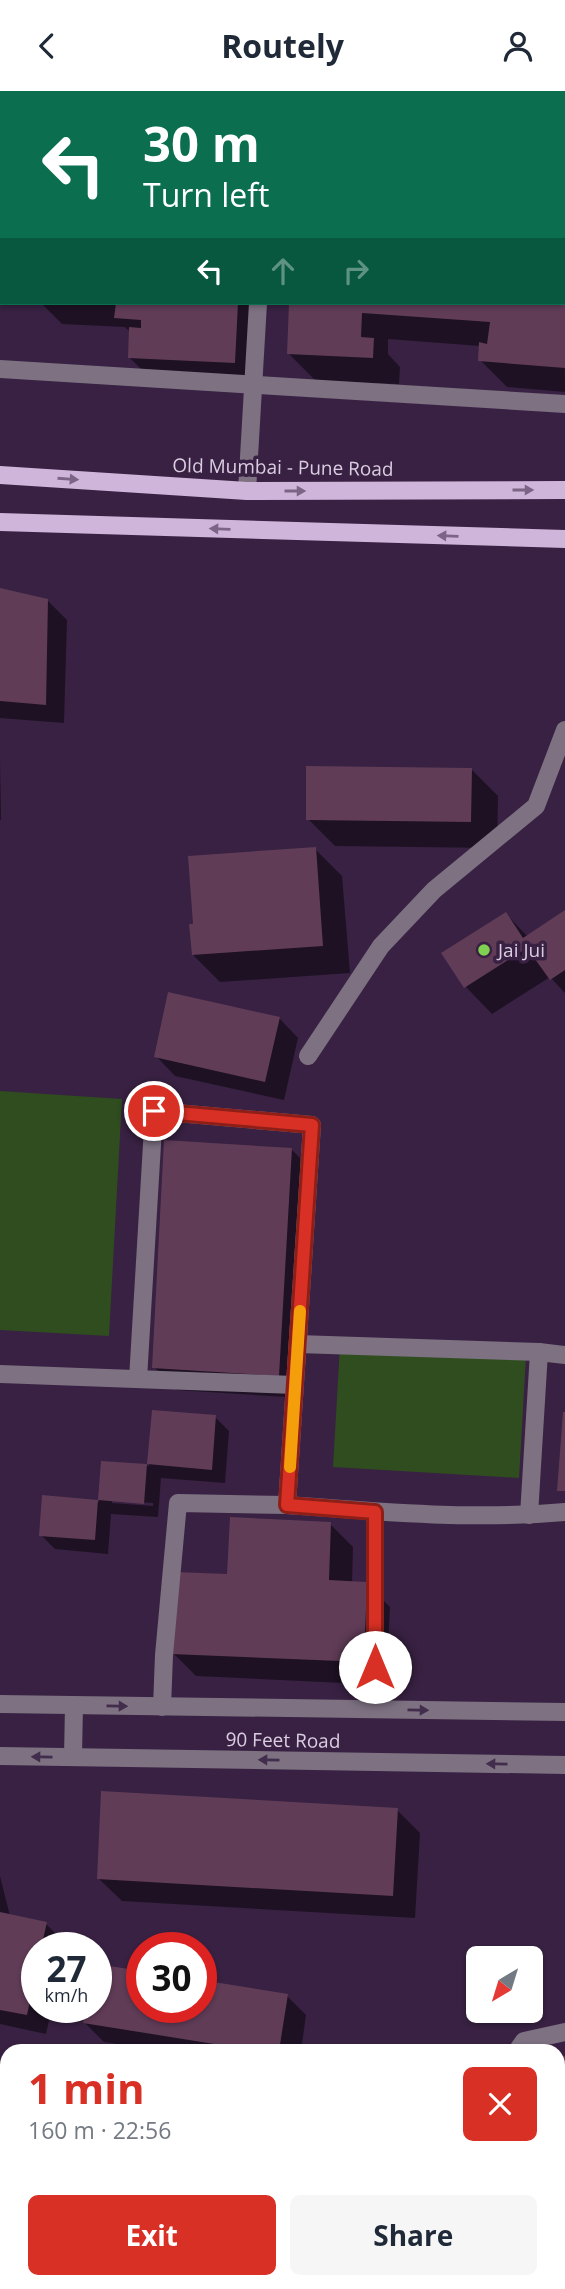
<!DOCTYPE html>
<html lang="en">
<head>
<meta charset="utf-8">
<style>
	body { margin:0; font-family:"Open Sans",sans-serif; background:#f6f6f7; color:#1f2937; height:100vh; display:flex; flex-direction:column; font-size:26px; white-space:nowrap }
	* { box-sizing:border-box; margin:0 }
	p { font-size:23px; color:#747a83 }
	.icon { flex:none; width:38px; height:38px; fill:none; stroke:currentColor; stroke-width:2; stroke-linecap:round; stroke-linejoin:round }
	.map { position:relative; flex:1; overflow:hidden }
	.drawer { position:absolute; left:0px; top:1953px; width:565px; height:245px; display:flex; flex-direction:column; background:#fff; border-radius:21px 21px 0 0; box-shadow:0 2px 5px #0004 }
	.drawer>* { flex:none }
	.guide { position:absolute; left:0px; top:0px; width:565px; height:214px; box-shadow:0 2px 5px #0004; background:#0b6e4f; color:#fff; overflow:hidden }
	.needle { width:46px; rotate:218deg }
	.controls { position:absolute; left:466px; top:1855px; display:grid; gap:14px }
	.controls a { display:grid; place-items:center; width:77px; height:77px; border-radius:10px; background:#fff; box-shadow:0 2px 5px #0004; font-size:35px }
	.speed { position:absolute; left:21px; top:1841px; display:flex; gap:14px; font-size:35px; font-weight:700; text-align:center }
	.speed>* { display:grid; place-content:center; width:91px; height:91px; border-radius:50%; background:#fff; box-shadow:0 2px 5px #0004; line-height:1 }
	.speed small { font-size:18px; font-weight:400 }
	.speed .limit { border:10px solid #d22; background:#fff; color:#111 }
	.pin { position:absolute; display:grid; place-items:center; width:60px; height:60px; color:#fff; margin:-30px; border:4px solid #fff; border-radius:50%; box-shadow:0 2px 7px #0007 }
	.me { position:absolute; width:77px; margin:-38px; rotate:0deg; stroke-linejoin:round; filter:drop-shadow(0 0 5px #0008) }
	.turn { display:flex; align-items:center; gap:24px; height:147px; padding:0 28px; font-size:32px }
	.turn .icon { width:91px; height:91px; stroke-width:2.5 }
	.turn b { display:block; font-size:49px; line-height:60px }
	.lanes { display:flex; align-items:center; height:66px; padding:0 28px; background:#0003; justify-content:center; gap:35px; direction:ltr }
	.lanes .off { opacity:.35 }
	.round { display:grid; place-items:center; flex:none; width:74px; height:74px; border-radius:10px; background:#f6f6f7 }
	.overview { display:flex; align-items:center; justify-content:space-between; height:119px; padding:0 28px }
	h1 { font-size:42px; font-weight:700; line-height:52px; color:#d93025 }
	.cta { display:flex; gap:14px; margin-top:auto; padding:14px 28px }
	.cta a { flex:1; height:80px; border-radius:10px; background:#d93025; color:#fff; font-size:28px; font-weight:700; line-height:80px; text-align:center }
	.cta a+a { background:#f6f6f7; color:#1f2937 }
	header { display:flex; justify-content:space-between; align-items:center; height:91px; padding:0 28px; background:#fff; font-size:32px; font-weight:700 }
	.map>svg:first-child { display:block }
	.green { fill:#2f4d1f }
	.shadow { fill:#0007; fill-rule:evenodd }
	.building { fill:#603c57 }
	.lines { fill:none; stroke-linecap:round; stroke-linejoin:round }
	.minor { stroke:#7d7182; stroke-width:18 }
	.major { stroke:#ceb5d9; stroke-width:18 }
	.oneway { fill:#7c6486 }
	.oneway2 { fill:#422d4c }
	.route-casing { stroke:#8d1f18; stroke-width:18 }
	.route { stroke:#d93025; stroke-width:12 }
	.slow { stroke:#f59e0b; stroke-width:12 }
	.poi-dot { fill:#80d051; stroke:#382142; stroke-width:2.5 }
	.labels { text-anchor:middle; stroke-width:7; stroke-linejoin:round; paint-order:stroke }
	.street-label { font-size:19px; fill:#dacce1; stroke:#382142 }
	.poi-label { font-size:19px; fill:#dacce1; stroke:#382142; text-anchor:start }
</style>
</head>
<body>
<header><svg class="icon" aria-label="back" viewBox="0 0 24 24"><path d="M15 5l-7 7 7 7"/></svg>Routely<svg class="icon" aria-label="person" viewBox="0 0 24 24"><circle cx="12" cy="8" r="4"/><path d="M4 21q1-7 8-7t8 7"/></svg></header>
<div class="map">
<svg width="565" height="2198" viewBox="0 0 565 2198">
	<rect width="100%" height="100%" fill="#382142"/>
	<g class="green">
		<path d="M 0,1000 L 122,1008 L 109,1245 L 0,1239 Z"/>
		<path d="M 340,1254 L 526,1265 L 519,1387 L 333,1376 Z"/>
	</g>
	<g class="shadow">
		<path d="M 95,0 L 415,0 L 417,2 L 95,2 Z"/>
		<path d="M 564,25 L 565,27 L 565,151 L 564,150 Z"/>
		<path d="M 564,207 L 565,301 L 507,296 L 480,269 L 480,255 L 388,248 L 388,263 L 400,276 L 399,293 L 316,290 L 289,263 L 291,212 L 564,212 Z"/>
		<path d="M 41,212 L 248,212 L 264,228 L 261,298 L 156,293 L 129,266 L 130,241 L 125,236 L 62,233 Z"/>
		<path d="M 0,499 L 47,509 L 67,529 L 64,632 L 0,627 Z"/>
		<path d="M 0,669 L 1,729 L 0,729 Z"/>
		<path d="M 471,678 L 498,705 L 497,757 L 335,755 L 308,728 Z"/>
		<path d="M 315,758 L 342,785 L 350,882 L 220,891 L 193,864 Z"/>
		<path d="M 565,821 L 565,902 L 550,886 L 492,923 L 466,896 L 506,823 L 528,846 Z"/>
		<path d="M 279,927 L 298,947 L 284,1009 L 175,985 L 156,965 Z"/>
		<path d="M 291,1058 L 314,1081 L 302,1307 L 177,1299 L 154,1276 Z"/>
		<path d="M 153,1321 L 215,1326 L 229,1340 L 225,1392 L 161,1387 L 158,1426 L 111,1423 L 108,1463 L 55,1458 L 41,1444 L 44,1406 L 99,1411 L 102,1372 L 149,1375 ZM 112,1409 L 153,1412 L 153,1415 L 112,1412 Z"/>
		<path d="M 330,1433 L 353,1456 L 352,1492 L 367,1493 L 390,1516 L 386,1594 L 196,1585 L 173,1562 L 229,1485 Z"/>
		<path d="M 397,1719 L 420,1742 L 415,1827 L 122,1810 L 98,1787 Z"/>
		<path d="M 0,1785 L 10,1825 L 46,1833 L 65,1852 L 64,1857 L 37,1857 L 37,1916 L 52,1916 L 46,1943 L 0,1933 Z"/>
		<path d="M 287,1905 L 306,1924 L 301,1960 L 161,1960 L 104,1951 L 85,1932 L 142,1916 L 201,1916 Z"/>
		<path d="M 565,1967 L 565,2065 L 558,2058 L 558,1968 Z"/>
	</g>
	<g class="building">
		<path d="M 116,212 L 238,212 L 235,272 L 128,267 L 129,236 L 141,237 L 141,229 L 114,227 Z"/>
		<path d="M 289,212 L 565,212 L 565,277 L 478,270 L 479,251 L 487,253 L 490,231 L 362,222 L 361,246 L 374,247 L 373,267 L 287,263 Z"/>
		<path d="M 0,497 L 48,508 L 46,614 L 0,610 Z"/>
		<path d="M 306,675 L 472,677 L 471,731 L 306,729 Z"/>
		<path d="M 316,756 L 323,855 L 192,864 L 189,833 L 193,833 L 188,765 Z"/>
		<path d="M 565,819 L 565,879 L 550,889 L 527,857 L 464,897 L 441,862 L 506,821 L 523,847 Z"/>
		<path d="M 168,901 L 280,926 L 265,991 L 154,966 Z"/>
		<path d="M 164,1049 L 292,1057 L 279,1285 L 152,1277 Z"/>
		<path d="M 152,1319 L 216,1324 L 212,1379 L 147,1373 Z"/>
		<path d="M 563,1321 L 565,1321 L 565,1400 L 557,1400 Z"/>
		<path d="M 101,1370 L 147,1373 L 144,1413 L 98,1409 Z"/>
		<path d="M 42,1404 L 98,1409 L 95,1449 L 39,1445 Z"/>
		<path d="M 230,1426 L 331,1431 L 329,1489 L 367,1491 L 364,1571 L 171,1563 L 175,1481 L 227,1483 Z"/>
		<path d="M 101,1700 L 398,1717 L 393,1805 L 97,1788 Z"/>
		<path d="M 0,1821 L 47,1831 L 41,1857 L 37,1857 L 37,1878 L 27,1924 L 0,1919 Z"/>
		<path d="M 96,1873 L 142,1880 L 142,1916 L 201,1916 L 201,1889 L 288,1903 L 279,1960 L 258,1960 L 83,1932 L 86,1916 L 96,1916 Z"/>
		<path d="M 565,1965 L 565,2054 L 558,2056 L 558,1966 Z"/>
	</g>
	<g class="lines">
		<g class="minor">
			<path d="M 518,0 L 533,2"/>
			<path d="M 65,2 L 66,0"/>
			<path d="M 426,2 L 426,0"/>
			<path d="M 564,16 L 564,20"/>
			<path d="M 564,51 L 565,53"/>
			<path d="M 0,111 L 2,110"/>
			<path d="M 564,153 L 565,153"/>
			<path d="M 0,278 L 565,313"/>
			<path d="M 247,400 L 258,212"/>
			<path d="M 308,965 L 381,855 L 434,799 L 536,715 L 565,639"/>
			<path d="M 298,1253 L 539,1261"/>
			<path d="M 0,1283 L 295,1294"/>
			<path d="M 138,1288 L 154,1020 L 312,1034 L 287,1414 C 379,1421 473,1429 565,1421"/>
			<path d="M 529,1424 L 539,1261 L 565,1264"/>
			<path d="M 375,1576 L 375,1421"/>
			<path d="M 0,1613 L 565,1621"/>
			<path d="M 162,1616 L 164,1564 L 178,1412 L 287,1414"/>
			<path d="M 0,1665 L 565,1674"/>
			<path d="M 73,1666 L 74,1614"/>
			<path d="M 517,1960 L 524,1950 L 565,1941"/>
			<path d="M 558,2073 L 565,2073"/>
			<path d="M 558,2190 L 565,2191"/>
		</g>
		<g class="major">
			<path d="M 0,384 L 247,400 L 565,399"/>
			<path d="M 0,431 L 565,448"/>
		</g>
	</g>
	<defs><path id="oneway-solid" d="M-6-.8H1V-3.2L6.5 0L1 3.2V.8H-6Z" transform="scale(1.75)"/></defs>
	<g class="oneway">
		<use href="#oneway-solid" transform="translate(68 388) rotate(4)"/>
		<use href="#oneway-solid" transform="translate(523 399)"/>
		<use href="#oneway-solid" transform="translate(295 400)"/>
		<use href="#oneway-solid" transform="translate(220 438) rotate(-178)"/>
		<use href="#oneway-solid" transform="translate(448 445) rotate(-178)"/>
	</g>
	<g class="oneway2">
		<use href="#oneway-solid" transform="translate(117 1615) rotate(1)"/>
		<use href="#oneway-solid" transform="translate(418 1619) rotate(1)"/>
		<use href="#oneway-solid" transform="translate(42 1666) rotate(-179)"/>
		<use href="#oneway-solid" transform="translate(269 1669) rotate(-179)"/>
		<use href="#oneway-solid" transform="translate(497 1673) rotate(-179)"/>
	</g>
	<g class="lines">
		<defs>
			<path id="route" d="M 154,1020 L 312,1034 L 287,1414 L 375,1421 L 375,1576"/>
		</defs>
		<use href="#route" class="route-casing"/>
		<use href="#route" class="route"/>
		<path class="slow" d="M 290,1376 L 300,1220"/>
	</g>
	<circle class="poi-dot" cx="484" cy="859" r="7"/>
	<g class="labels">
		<g class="street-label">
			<text transform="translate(283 376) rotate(1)" y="7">Old Mumbai - Pune Road</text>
			<text transform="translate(283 1649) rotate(1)" y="7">90 Feet Road</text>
		</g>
		<g class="poi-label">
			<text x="498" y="866">Jai Jui</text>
		</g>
	</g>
</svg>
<div class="controls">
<a><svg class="needle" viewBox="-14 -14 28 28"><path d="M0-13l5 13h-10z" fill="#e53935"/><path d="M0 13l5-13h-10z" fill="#747a83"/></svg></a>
</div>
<div class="speed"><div>27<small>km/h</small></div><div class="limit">30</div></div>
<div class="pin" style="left:154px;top:1020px;background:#d93025"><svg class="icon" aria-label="arrive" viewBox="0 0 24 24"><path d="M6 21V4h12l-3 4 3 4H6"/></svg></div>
<svg class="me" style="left:375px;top:1576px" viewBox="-20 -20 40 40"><circle r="19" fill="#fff"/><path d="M0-13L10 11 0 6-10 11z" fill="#d93025"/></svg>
<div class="guide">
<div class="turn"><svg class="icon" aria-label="left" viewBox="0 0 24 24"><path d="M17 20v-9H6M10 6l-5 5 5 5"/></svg><div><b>30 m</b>Turn left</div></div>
<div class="lanes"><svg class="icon" aria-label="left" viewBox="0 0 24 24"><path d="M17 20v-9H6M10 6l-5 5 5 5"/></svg><svg class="icon off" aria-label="ahead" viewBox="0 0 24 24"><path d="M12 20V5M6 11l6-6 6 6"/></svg><svg class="icon off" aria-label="right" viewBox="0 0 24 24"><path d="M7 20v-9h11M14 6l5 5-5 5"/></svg></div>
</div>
<section class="drawer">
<div class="overview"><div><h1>1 min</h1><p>160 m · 22:56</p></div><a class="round" style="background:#d93025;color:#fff"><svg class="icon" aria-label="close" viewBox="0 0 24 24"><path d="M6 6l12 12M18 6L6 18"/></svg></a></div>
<div class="cta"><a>Exit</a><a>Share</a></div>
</section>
</div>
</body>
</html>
